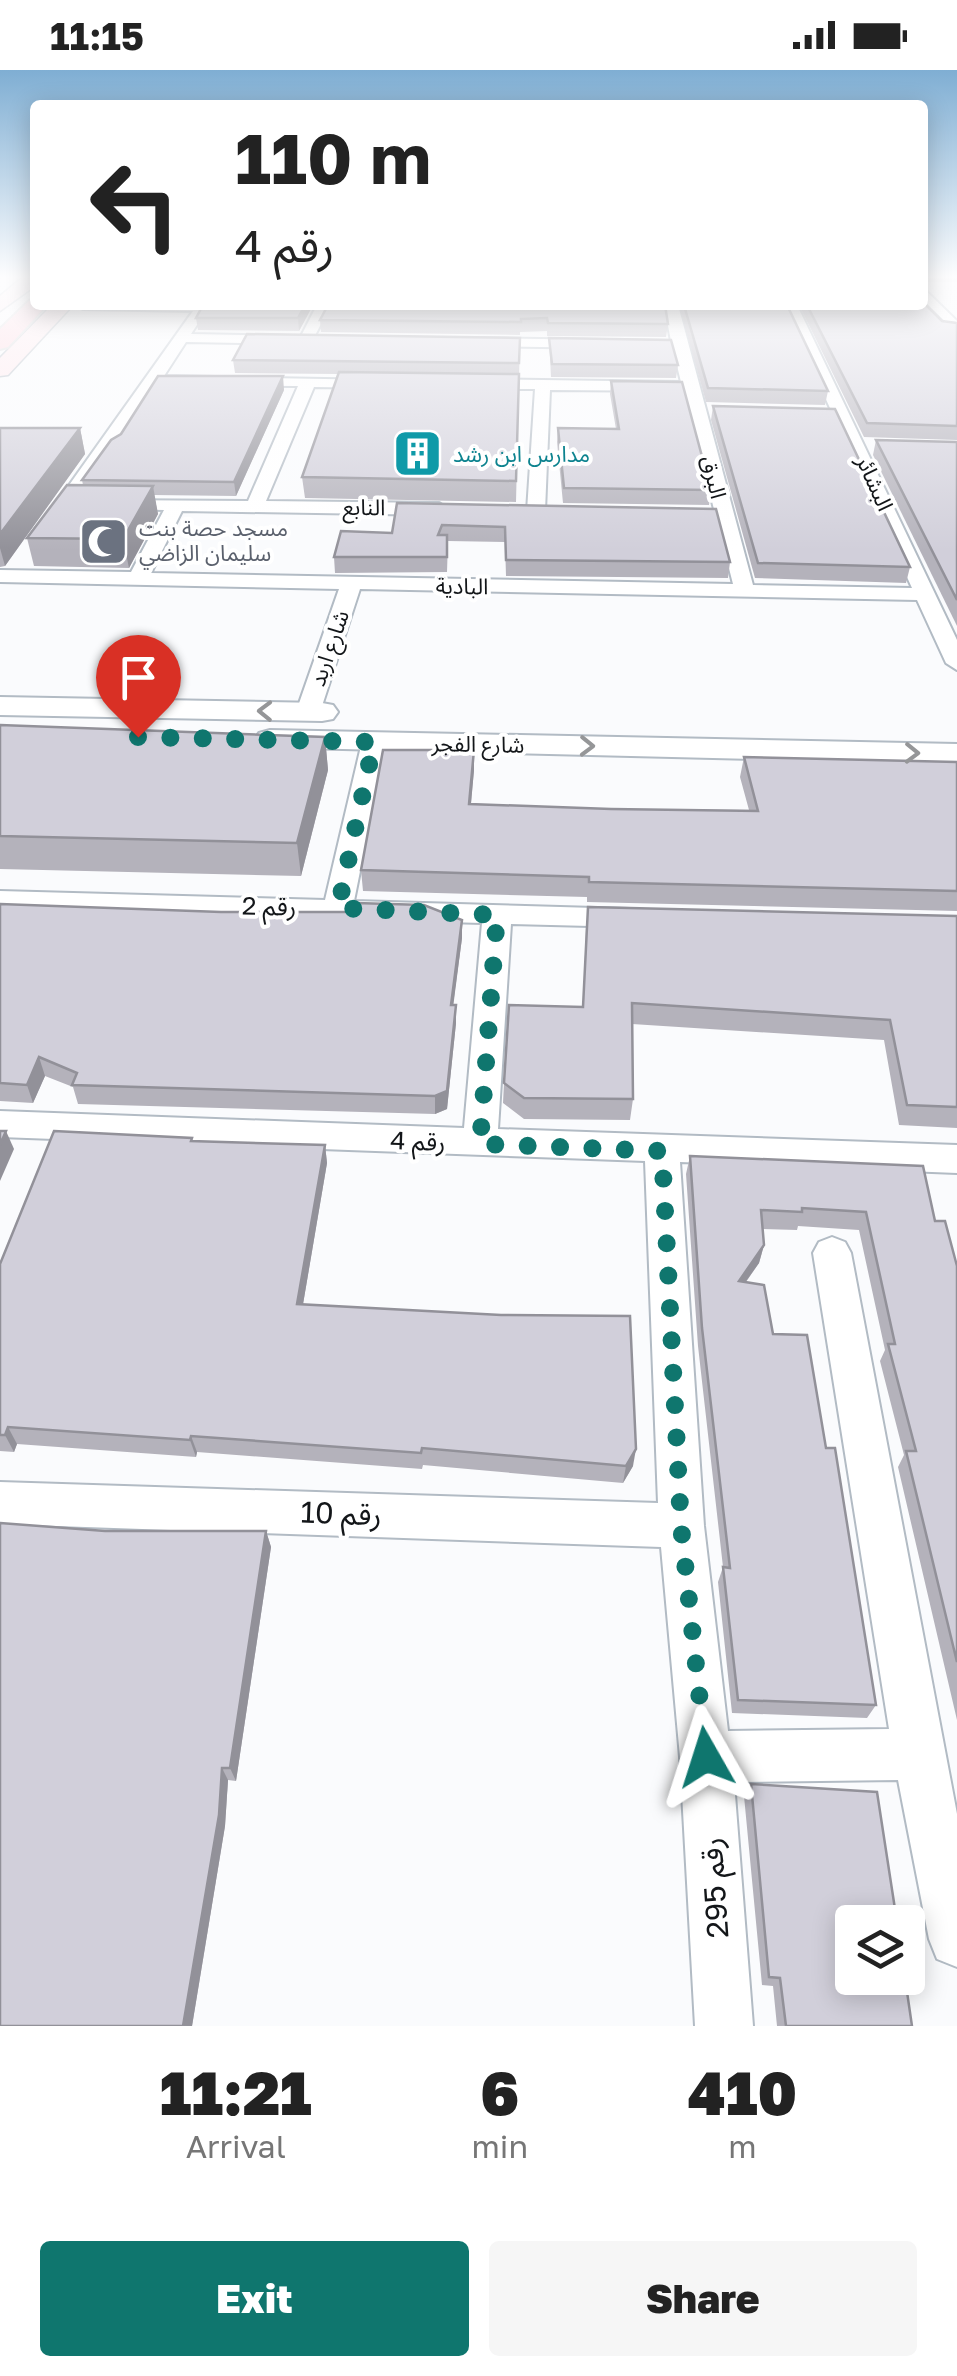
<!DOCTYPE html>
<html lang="en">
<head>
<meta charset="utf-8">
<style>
	body { margin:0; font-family:"Golos Text","Noto Sans Arabic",sans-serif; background:#f6f6f6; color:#222; height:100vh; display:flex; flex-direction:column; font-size:38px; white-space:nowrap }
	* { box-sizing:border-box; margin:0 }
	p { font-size:32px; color:#767676 }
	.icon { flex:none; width:55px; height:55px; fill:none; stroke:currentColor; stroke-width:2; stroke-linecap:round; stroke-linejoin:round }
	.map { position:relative; height:1956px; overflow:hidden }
	.drawer { display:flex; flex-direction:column; background:#fff; flex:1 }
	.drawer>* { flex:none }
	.banner { position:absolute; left:30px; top:30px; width:898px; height:210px; border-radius:10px; box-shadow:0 5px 25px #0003; background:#fff; color:#222; overflow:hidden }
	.controls { position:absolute; left:835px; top:1835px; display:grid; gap:20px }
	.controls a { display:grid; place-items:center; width:90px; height:90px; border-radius:10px; background:#fff; box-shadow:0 5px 25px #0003; font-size:50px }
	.pin { position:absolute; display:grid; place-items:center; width:85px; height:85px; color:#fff; margin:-102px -42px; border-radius:50% 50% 50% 0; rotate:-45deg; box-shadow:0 0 10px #0007 }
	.pin .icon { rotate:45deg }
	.me { position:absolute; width:110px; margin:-55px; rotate:354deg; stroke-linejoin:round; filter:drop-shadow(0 0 8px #0008) }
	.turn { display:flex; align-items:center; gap:35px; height:210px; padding:0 40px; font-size:45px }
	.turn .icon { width:130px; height:130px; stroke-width:2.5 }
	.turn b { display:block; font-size:70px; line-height:85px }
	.eta { display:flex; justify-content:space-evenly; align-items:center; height:170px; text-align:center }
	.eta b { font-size:60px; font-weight:800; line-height:70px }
	.action { display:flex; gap:20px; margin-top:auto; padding:20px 40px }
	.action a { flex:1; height:115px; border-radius:10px; background:#0f766e; color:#fff; font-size:40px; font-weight:800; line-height:115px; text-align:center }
	.action a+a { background:#f6f6f6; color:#222 }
	.status { display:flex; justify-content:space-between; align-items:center; height:70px; padding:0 50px; background:#fff; direction:ltr }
	.status svg { height:28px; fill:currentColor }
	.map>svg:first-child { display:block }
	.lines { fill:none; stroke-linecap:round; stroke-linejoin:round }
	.minor-casing { stroke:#b2bbc4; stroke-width:4 }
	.tertiary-casing { stroke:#b2bbc4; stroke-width:4 }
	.secondary-casing { stroke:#b2bbc4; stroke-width:3 }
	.primary-casing { stroke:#d5d5d6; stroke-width:4 }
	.minor { fill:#fff; fill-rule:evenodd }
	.tertiary { fill:#fff; fill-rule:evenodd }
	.secondary { fill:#ffe7ec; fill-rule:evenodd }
	.primary { fill:#ffd0da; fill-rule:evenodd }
	.wall { fill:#b4b2bb }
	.shaded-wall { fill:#929199 }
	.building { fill:#d1cfda; stroke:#929199; stroke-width:2.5 }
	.oneway { stroke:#959698 }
	.route { stroke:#0f766e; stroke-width:18; stroke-dasharray:0 32.4 }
	.labels { text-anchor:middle; stroke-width:8; stroke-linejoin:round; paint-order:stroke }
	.far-culture-label { font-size:22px; fill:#0d838f; stroke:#fff; text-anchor:start }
	.far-street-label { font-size:22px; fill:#131619; stroke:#fff }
	.far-worship-label { font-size:22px; fill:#5b616d; stroke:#fff; text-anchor:start }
	.street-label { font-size:25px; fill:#131619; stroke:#fff }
	.near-street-label { font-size:30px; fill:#131619; stroke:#fff }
</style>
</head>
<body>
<div class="status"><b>11:15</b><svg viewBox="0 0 49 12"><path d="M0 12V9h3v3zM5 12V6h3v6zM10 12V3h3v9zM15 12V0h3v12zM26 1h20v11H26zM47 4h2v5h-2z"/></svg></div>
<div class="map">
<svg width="957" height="1956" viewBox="0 0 957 1956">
	<rect width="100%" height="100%" fill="#fafbfd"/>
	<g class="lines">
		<defs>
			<g id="minor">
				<path d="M 922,217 L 957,251 L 957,263 L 922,229 Z"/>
				<path d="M 76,235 L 210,235 L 191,264 L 289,266 L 296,270 L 289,274 L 186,272 L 164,306 L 381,310 L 381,316 L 376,318 L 314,317 L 266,431 L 439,433 L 448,439 L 439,445 L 182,441 L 151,503 L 733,514 L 684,321 L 550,320 L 545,441 L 536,447 L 527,441 L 535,319 L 475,319 L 467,314 L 475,309 L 681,312 L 673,279 L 478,276 L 471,272 L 478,268 L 671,271 L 664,235 L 678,235 L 753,515 L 912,518 L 783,235 L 797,235 L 957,570 L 957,600 L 946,593 L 917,530 L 360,519 L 320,642 L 308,649 L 300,647 L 296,642 L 339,519 L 0,512 L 0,500 L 131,502 L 164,440 L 114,439 L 105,434 L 108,430 L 248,431 L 298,316 L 158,315 L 61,453 L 47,453 L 45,449 L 193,241 L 83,239 Z"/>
				<path d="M 317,235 L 331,235 L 311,273 L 301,273 L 299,270 Z"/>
				<path d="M 374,665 L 386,672 L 354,831 L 630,839 L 640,841 L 645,848 L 640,855 L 630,857 L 511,854 L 498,1059 L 957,1075 L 957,1103 L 680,1092 L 704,1456 L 728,1661 L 889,1659 L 813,1183 L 819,1172 L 832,1167 L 845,1172 L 851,1183 L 957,1744 L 957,1897 L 937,1889 L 929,1869 L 898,1710 L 734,1712 L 753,1956 L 695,1956 L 680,1687 L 661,1477 L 0,1454 L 0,1412 L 658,1433 L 645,1091 L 0,1067 L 0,1041 L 464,1058 L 482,853 L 0,839 L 0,821 L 325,830 L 362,672 Z"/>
			</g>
			<g id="tertiary">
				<path d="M 0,627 L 322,633 L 333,635 L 338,642 L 333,649 L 322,651 L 0,645 Z"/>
				<path d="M 270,660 L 957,674 L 957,694 L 259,677 L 254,670 L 259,663 Z"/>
			</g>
			<g id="secondary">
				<path d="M 23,207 L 35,207 L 35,216 L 0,241 L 0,226 Z"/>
				<path d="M 52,235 L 73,235 L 8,305 L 0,306 L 0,288 Z"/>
			</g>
			<path id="primary" d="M 35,229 L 35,235 L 47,235 L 8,277 L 0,279 L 0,259 L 29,231 Z"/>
		</defs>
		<use href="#minor" class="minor-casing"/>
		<use href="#tertiary" class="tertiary-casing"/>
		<use href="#secondary" class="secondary-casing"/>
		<use href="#primary" class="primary-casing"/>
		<use href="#minor" class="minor"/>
		<use href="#tertiary" class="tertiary"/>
		<use href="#secondary" class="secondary"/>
		<use href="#primary" class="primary"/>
	</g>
	<g class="wall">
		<rect x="922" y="207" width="35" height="5"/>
		<path d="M 313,235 L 299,261 L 198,260 L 196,248 Z"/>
		<path d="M 328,235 L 668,254 L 666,267 L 547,266 L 547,261 L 520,262 L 520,265 L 321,262 L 320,250 Z"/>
		<path d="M 679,235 L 787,235 L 828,321 L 825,335 L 706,332 Z"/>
		<path d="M 799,235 L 922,235 L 942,251 L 957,253 L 957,370 L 864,367 Z"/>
		<path d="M 520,268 L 516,432 L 305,428 L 302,407 L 338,304 L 235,303 L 233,290 Z"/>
		<path d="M 549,268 L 678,295 L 676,308 L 551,307 Z"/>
		<path d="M 611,311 L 711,420 L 709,435 L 563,433 L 557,372 L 558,358 L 616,359 L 610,324 Z"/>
		<path d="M 284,320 L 236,426 L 154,425 L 158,444 L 129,498 L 34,496 L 27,468 L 83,415 L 82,410 Z"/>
		<path d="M 713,336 L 910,497 L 906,513 L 755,508 L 711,350 Z"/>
		<path d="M 0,358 L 80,358 L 85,384 L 5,496 L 0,497 Z"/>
		<path d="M 876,370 L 957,372 L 957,556 L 873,385 Z"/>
		<path d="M 397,433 L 730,492 L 728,508 L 506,506 L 505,472 L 448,471 L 447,502 L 335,503 L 334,487 L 392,463 Z"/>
		<path d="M 0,655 L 325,667 L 328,700 L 301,806 L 0,799 Z"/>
		<path d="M 744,687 L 957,692 L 957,841 L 587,832 L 587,827 L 363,821 L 361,800 L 474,700 L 471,734 L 611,739 L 749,740 L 740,707 Z"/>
		<path d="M 0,834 L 462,850 L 462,868 L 453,935 L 456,935 L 456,953 L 447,1039 L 435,1044 L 78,1034 L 73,1017 L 45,1006 L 33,1033 L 0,1031 Z"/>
		<path d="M 957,846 L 957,1058 L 899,1055 L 884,970 L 632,954 L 633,1029 L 630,1050 L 524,1049 L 503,1033 L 504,1013 L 583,937 L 586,858 Z"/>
		<path d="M 192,1068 L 192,1071 L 325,1075 L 327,1093 L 303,1234 L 633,1396 L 623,1413 L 423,1395 L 422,1399 L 197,1382 L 196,1387 L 17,1374 L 14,1382 L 0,1381 L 0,1194 Z"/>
		<path d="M 690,1086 L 935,1151 L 957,1196 L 957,1650 L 898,1397 L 904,1385 L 880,1291 L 885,1280 L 859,1160 L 798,1156 L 797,1160 L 763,1159 L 764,1175 L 759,1193 L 746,1212 L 773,1264 L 826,1378 L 876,1635 L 867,1648 L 732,1643 L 718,1512 L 723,1497 L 698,1276 L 686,1104 Z"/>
		<path d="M 105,1461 L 266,1461 L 271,1477 L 236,1711 L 228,1710 L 225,1756 L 192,1956 L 0,1956 Z"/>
		<path d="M 751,1714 L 912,1956 L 777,1956 L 773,1916 L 762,1915 L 744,1726 Z"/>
	</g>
	<g class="shaded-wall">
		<path d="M 305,235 L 313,235 L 299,261 L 298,248 Z"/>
		<path d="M 283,306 L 284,320 L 236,426 L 234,412 Z"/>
		<path d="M 80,358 L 85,384 L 5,496 L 0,478 L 0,464 Z"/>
		<path d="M 153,416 L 158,444 L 129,498 L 123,469 Z"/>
		<path d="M 325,667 L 328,700 L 301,806 L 297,773 Z"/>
		<path d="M 474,680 L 474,700 L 469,754 L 469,734 Z"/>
		<path d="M 462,850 L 462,868 L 451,953 L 451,935 Z"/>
		<path d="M 456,935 L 456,953 L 447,1039 L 435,1044 L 435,1026 Z"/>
		<path d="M 39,987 L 45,1006 L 33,1033 L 27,1015 Z"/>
		<path d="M 6,1061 L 14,1079 L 0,1111 L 0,1075 Z"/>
		<path d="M 325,1075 L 327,1093 L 300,1252 L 297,1234 Z"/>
		<path d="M 764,1175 L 759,1193 L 734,1228 L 739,1211 Z"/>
		<path d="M 8,1357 L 17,1374 L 14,1382 L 5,1365 Z"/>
		<path d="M 191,1366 L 197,1382 L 196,1387 L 190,1370 Z"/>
		<path d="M 636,1379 L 633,1396 L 623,1413 L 626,1396 Z"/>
		<path d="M 266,1461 L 271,1477 L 236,1711 L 230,1698 Z"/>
		<path d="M 222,1698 L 228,1710 L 225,1756 L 192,1956 L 183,1956 Z"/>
	</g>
	<g class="building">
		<path d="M 922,231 L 942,251 L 957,253 L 957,356 L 867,353 L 807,235 L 922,235 Z"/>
		<path d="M 203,235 L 305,235 L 298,248 L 196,248 Z"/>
		<path d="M 328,235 L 665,235 L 668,254 L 548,253 L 547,248 L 521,249 L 521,252 L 320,250 Z"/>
		<path d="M 684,235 L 787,235 L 828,321 L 708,318 Z"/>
		<path d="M 247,264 L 520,268 L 519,293 L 233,290 Z"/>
		<path d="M 549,268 L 671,270 L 678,295 L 552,294 Z"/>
		<path d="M 339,302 L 519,304 L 516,411 L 302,407 Z"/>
		<path d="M 158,306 L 283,306 L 234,412 L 82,410 L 111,370 L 121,364 Z"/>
		<path d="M 611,311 L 682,312 L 711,420 L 564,418 L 558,358 L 619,359 Z"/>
		<path d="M 713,336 L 835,339 L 910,497 L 758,493 Z"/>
		<path d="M 0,358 L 80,358 L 0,464 Z"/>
		<path d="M 876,370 L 957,372 L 957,530 Z"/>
		<path d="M 67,415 L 153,416 L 123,469 L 27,468 Z"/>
		<path d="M 397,433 L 716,439 L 730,492 L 506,490 L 505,457 L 442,455 L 438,465 L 447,465 L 447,487 L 334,487 L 341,461 L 392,463 Z"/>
		<path d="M 0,655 L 325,667 L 297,773 L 0,766 Z"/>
		<path d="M 383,680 L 474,680 L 469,734 L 611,739 L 758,741 L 744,687 L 957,692 L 957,821 L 589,812 L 589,807 L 361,800 Z"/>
		<path d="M 356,833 L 424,835 L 462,850 L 451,935 L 456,935 L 447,1021 L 435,1026 L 72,1015 L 77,1003 L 39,987 L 27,1015 L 0,1013 L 0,834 L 221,842 L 355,842 Z"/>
		<path d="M 588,837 L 957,846 L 957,1037 L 907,1035 L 890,950 L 632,933 L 633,1029 L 524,1028 L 504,1013 L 509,935 L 583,937 Z"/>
		<path d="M 0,1061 L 6,1061 L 0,1075 Z"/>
		<path d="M 54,1061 L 192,1068 L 191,1071 L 325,1075 L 297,1234 L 501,1245 L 630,1246 L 636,1379 L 626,1396 L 422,1378 L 421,1383 L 191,1366 L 190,1370 L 8,1357 L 5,1365 L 0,1365 L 0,1194 Z"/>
		<path d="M 690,1086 L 923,1096 L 935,1151 L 945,1151 L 957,1196 L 957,1592 L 906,1381 L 916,1381 L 888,1274 L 895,1274 L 866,1142 L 802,1138 L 802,1142 L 761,1140 L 764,1175 L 739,1211 L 764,1215 L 773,1264 L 807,1265 L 826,1378 L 835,1378 L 876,1635 L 738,1630 L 723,1497 L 730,1498 L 702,1258 Z"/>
		<path d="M 0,1453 L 105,1461 L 266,1461 L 230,1698 L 222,1698 L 219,1745 L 183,1956 L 0,1956 Z"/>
		<path d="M 751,1714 L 877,1722 L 897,1852 L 852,1852 L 852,1908 L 905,1908 L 912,1956 L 786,1956 L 780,1908 L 769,1907 Z"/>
	</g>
	<defs><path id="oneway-chevron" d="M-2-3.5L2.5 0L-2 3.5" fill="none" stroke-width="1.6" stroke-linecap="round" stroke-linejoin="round" transform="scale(2.5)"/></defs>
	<g class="oneway">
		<use href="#oneway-chevron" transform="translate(265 641) rotate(-179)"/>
		<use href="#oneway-chevron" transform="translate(587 676) rotate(1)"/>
		<use href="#oneway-chevron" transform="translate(912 683) rotate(1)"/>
	</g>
	<linearGradient id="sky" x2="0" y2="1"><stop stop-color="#7faed3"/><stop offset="0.43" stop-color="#fdfdfe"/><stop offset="1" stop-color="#fdfdfe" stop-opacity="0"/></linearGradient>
	<rect width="957" height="481" fill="url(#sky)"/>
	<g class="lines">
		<path class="route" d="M 138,667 L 374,672 L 338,838 L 497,845 L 480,1074 L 662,1081 L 681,1456 L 706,1687"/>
	</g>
	<defs>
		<symbol id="building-square" viewBox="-11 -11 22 22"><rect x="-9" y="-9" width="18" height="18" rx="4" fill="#0f9aa8" stroke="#fff"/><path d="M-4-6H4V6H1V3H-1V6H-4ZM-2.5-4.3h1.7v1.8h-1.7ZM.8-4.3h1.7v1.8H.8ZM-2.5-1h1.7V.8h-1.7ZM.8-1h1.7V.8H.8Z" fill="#fff"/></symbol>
		<symbol id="mosque-square" viewBox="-11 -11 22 22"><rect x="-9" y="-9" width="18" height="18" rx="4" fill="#6b7280" stroke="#fff"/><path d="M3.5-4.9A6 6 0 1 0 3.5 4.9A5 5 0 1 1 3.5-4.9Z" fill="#fff"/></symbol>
	</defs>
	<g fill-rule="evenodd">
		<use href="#building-square" x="390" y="356" width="55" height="55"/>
		<use href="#mosque-square" x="76" y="444" width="55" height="55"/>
	</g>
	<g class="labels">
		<g class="far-culture-label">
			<text x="453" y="392">مدارس ابن رشد</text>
		</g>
		<g class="far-street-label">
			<text transform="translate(714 407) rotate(76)" y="8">البرق</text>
			<text transform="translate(875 413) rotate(66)" y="8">البشائر</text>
			<text transform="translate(364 437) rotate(1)" y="8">النابع</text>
			<text transform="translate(462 516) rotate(1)" y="8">البادية</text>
			<text transform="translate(329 578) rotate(-71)" y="8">شارع اربد</text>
			<text transform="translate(478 674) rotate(1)" y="8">شارع الفجر</text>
		</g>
		<g class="far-worship-label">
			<text x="139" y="466">مسجد حصة بنت<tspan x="139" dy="25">سليمان الزاضي</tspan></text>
		</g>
		<g class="street-label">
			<text transform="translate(269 836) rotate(1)" y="9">رقم 2</text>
			<text transform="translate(418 1071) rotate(2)" y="9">رقم 4</text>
		</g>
		<g class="near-street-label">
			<text transform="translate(341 1444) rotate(2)" y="10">رقم 10</text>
			<text transform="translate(715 1818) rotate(-94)" y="10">رقم 295</text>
		</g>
	</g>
</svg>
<div class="controls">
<a><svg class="icon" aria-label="layers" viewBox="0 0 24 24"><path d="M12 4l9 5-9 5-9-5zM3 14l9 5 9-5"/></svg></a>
</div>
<div class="pin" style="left:138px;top:667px;background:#d93025"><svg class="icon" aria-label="arrive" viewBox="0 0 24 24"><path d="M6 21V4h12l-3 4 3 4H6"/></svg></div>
<svg class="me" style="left:706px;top:1687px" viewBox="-20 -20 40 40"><path d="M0-17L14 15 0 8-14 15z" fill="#0f766e" stroke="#fff" stroke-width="4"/></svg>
<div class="banner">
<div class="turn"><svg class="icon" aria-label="left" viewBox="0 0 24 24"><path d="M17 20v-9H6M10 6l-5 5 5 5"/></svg><div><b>110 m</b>رقم 4</div></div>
</div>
</div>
<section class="drawer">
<div class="eta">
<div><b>11:21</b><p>Arrival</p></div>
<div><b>6</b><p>min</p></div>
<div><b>410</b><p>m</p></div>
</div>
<div class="action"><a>Exit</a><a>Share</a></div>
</section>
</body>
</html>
